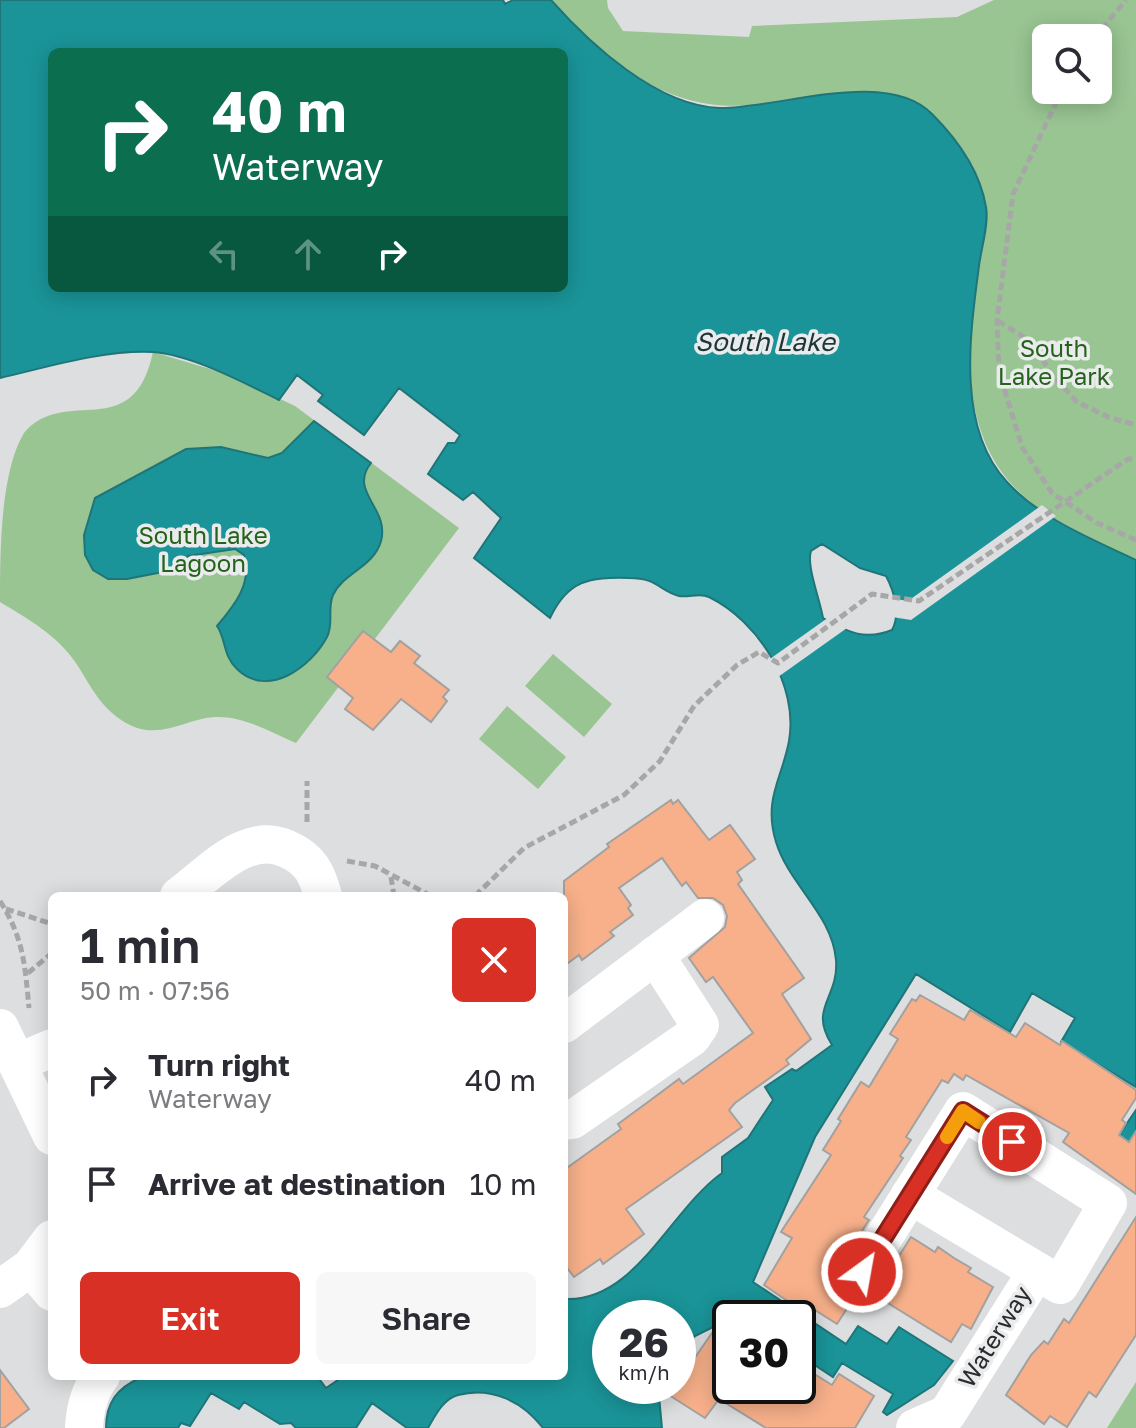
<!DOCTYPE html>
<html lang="en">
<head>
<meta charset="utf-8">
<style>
	body { margin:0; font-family:"Golos Text",sans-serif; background:#f7f7f7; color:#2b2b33; height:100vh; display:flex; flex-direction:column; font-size:30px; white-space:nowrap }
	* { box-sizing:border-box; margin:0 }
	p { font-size:26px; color:#7c7c81 }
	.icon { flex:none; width:44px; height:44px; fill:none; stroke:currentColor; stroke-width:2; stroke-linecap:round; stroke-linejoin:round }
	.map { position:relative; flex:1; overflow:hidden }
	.sheet { position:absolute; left:48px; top:892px; width:520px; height:488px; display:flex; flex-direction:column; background:#fff; border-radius:12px; box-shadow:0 4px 20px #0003 }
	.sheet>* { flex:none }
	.banner { position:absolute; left:48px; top:48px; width:520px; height:244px; border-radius:12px; box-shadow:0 4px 20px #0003; background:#0b6e4f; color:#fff; overflow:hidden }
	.fabs { position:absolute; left:1032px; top:24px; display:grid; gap:16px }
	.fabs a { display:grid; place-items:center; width:80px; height:80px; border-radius:12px; background:#fff; box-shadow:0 4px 20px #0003; font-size:40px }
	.speed { position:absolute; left:592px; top:1300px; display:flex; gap:16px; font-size:40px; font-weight:700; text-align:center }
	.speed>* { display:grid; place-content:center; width:104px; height:104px; border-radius:50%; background:#fff; box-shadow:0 4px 20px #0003; line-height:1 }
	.speed small { font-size:20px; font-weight:400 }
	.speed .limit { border:4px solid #111; border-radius:12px; background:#fff; color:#111 }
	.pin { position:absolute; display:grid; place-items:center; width:68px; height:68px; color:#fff; margin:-34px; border:4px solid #fff; border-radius:50%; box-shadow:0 2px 8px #0007 }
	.me { position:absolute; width:88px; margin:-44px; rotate:32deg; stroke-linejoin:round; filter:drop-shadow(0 0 6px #0008) }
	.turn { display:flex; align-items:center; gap:28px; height:168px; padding:0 32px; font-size:36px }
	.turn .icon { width:104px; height:104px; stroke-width:2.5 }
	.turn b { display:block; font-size:56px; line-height:68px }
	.lanes { display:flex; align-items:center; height:76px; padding:0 32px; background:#0003; justify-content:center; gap:40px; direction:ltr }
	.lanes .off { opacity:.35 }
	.round { display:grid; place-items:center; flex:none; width:84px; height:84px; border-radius:12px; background:#f7f7f7 }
	.headline { display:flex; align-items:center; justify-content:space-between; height:136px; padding:0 32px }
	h1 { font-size:48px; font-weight:600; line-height:60px }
	.action { display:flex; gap:16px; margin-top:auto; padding:16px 32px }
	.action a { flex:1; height:92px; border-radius:12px; background:#d93025; color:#fff; font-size:32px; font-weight:600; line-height:92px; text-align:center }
	.action a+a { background:#f7f7f7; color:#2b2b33 }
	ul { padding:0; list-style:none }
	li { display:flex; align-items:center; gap:24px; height:104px; padding:0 32px }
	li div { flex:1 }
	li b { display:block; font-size:30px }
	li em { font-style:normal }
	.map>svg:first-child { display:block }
	.green { fill:#99c592; fill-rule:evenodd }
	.water { fill:#1a9498; stroke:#1f7578; stroke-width:2; fill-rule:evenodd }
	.pier { fill:#dddedf }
	.building { fill:#f7b08a; stroke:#a2a1a0; stroke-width:2 }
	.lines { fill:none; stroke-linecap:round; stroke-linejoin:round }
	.path { stroke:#a7a7a8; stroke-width:5; stroke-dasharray:8 4; stroke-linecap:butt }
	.minor { stroke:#fff; stroke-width:38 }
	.route-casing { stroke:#8d1f18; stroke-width:20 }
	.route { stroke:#d93025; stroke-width:14 }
	.slow { stroke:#f59e0b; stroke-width:14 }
	.labels { text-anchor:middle; stroke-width:7; stroke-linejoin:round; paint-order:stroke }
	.park-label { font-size:24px; fill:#25631c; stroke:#eaebec }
	.street-label { font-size:24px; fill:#2c2c2d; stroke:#eaebec }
	.water-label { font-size:26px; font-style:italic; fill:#1d3637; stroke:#eaebec }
</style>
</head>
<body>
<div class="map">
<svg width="1136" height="1428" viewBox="0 0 1136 1428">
	<rect width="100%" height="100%" fill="#dddedf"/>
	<g class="green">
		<path d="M 551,0 L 607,0 L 608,8 L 623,31 L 749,37 L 752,26 L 957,17 L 994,0 L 1136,0 L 1136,560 C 1048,518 985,494 971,387 C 968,363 972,336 973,312 L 750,105 C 666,113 603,59 551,0 ZM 1046,38 L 1098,38 L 1098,90 L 1046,90 Z"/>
		<path d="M 153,352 L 227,374 L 295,406 L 459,528 L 296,743 C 270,732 244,716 215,717 C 186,718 160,742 126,723 C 100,708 91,686 76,663 C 57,635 28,619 0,602 C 0,555 0,472 24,433 C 65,384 133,446 153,352 Z"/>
		<path d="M 553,654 L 612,704 L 584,737 L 525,686 Z"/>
		<path d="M 507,706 L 566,757 L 538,789 L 479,739 Z"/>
		<path d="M 1136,1382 L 1136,1428 L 1107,1428 Z"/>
	</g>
	<g class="water">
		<path d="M 0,0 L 503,0 L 505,4 L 513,0 L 551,0 C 590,44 657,106 720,108 C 778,109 886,67 932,114 C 957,139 980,171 986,207 C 989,224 981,249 979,266 C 970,334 956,427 1007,482 C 1041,519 1092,539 1136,560 L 1136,1087 L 1061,1042 L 1075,1018 L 1032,993 L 1010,1032 L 916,974 L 815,1137 L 753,1282 L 846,1344 L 858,1326 L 887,1344 L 899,1327 L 953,1361 L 934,1385 L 887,1415 L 883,1412 L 893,1394 L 842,1363 L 833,1377 L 798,1354 L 798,1318 L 730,1318 L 730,1329 L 721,1323 L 695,1336 L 678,1353 L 678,1318 L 610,1318 L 610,1386 L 662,1386 L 659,1396 L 662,1428 L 543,1428 C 523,1402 492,1386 458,1395 C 443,1399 435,1416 428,1428 L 407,1428 L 372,1403 L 356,1428 L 296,1428 L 291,1423 L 280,1424 L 244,1402 L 239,1409 L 211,1393 L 190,1426 L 181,1423 L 178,1428 L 106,1428 C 106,1403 117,1388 140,1378 L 317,1376 L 326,1388 L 344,1376 L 564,1376 L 564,1299 C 635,1303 669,1211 722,1173 L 722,1157 L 748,1138 L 773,1100 L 765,1087 L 792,1069 L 796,1071 L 832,1045 C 808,1007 839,999 836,960 C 832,914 789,885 776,842 C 763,799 782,779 789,741 C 799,685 758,621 709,597 C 699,592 689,598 679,596 C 658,590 658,578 629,578 C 589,577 568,580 550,618 L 474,558 L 501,518 L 473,492 L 463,500 L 428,474 L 448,443 L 455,443 L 460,435 L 399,388 L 364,435 L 318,401 L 323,395 L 297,375 L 279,400 C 245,383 190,354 152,352 C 102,350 48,367 0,378 ZM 52,52 L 564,52 L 564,288 L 52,288 ZM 822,544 L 860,568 L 886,576 C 894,591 901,614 892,630 C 865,641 847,632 823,618 C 820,600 806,565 811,551 Z"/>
		<path d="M 314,421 L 371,463 C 348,492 390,508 381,541 C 374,567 343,573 333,595 C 327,609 334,624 327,637 C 311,667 268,699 237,669 C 223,656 226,639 217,626 C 234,606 253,583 244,555 L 235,549 L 188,556 L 173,570 L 127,579 L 108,579 L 93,570 L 85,555 L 84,535 L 95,498 L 186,449 L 221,447 L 268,458 L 282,453 Z"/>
		<path d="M 1136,1110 L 1136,1149 L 1117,1138 Z"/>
	</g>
	<g class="pier">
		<path d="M 1042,505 L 1056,516 L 911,620 L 892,617 L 890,598 L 908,601 Z"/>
		<path d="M 829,617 L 847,628 L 778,677 L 767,661 Z"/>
	</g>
	<g class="building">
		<path d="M 363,631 L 391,652 L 400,641 L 420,656 L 414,663 L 449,690 L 443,697 L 447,701 L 431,722 L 401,699 L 373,730 L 345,709 L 353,698 L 327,677 Z"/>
		<path d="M 671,800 L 673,804 L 678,800 L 709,840 L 730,825 L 755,859 L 737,872 L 742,880 L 738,884 L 804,978 L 782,994 L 811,1039 L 786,1060 L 789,1064 L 735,1103 L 729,1110 L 742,1127 L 626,1209 L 644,1234 L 603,1264 L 600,1259 L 574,1277 L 564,1264 L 564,1170 L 621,1129 L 618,1124 L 648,1102 L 679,1079 L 683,1084 L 753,1033 L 713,977 L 706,982 L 689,958 L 725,927 L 727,916 L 723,905 L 713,898 L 698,898 L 686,882 L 682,886 L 662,858 L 619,888 L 631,905 L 628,908 L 633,915 L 610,932 L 614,936 L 582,960 L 579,955 L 564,966 L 564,881 L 609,847 L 607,844 Z"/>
		<path d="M 920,995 L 964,1020 L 970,1010 L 1016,1037 L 1025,1023 L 1060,1045 L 1062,1041 L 1136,1090 L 1136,1098 L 1122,1120 L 1126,1123 L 1119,1135 L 1129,1142 L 1136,1131 L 1136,1194 L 1063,1142 L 1069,1133 L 966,1075 L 963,1080 L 954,1074 L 948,1083 L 942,1080 L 906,1137 L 911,1140 L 900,1156 L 903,1158 L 864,1217 L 869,1220 L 843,1260 L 842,1282 L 857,1293 L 837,1324 L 810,1307 L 805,1313 L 764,1285 L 792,1238 L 781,1232 L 831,1155 L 823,1150 L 841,1121 L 838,1119 L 861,1082 L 869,1087 L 898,1039 L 890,1034 L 912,999 L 916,1001 Z"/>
		<path d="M 1136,1217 L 1136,1335 L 1096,1397 L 1089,1392 L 1067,1427 L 1050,1416 L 1044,1424 L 1006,1395 L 1031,1355 L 1044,1341 L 1048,1344 L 1064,1319 L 1069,1323 Z"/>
		<path d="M 911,1237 L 935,1252 L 938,1247 L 954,1258 L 971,1268 L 968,1272 L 993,1287 L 971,1329 L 962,1324 L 951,1342 L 870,1292 L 881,1284 Z"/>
		<path d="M 712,1333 L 730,1341 L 730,1386 L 798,1386 L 798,1364 L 832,1385 L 839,1374 L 874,1396 L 855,1428 L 766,1428 L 719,1399 L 705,1418 L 669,1395 Z"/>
		<path d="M 0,1370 L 29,1409 L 4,1428 L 0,1428 Z"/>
	</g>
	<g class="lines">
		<g class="path">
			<path d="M 1094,38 L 1126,0"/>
			<path d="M 1062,90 L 1013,194 L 997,320 L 999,371 L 1022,447 L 1052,493 L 1097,523 L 1136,540"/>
			<path d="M 998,321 L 1035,344 L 1049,371 L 1077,402 L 1108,417 L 1136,425"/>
			<path d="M 307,822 L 307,781"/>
			<path d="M 347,861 L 375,866 L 431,896"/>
			<path d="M 391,877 L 394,896"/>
			<path d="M 475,896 L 524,848 L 624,795 L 660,761 L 694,706 L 737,665 L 759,652 L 778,663 L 872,594 L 919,601 L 1128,459 L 1136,459"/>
			<path d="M 0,901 C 24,939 25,966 29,1008"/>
			<path d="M 6,909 L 52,924"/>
			<path d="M 28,973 L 52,953"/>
		</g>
		<g class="minor">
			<path d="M 179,896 C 209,874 247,830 287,849 C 310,859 317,873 323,896"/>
			<path d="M 564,1024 L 705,918"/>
			<path d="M 0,1028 L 52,1136"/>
			<path d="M 17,1063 L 52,1048"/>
			<path d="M 564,1121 L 572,1120 L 692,1037 L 700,1025 L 655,955"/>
			<path d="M 910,1195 L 1037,1271"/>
			<path d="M 31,1267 L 52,1292"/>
			<path d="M 862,1272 L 963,1111 L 1108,1203 L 1060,1285 L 1037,1271 L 947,1414 L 915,1428"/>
			<path d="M 0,1289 L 31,1267 L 52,1239"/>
			<path d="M 84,1428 C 85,1409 89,1391 101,1376"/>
		</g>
	</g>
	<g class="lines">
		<defs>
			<path id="route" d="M 862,1272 L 963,1111 L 1012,1142"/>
		</defs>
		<use href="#route" class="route-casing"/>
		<use href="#route" class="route"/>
		<path class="slow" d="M 947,1137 L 963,1111 L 979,1122"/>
	</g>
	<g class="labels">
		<g class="park-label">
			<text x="1054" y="357">South<tspan x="1054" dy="28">Lake Park</tspan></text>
			<text x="203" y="544">South Lake<tspan x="203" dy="28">Lagoon</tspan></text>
		</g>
		<g class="street-label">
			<text transform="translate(995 1337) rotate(-58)" y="8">Waterway</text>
		</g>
		<g class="water-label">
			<text x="765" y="351">South Lake</text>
		</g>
	</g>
</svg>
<div class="fabs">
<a><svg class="icon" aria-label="search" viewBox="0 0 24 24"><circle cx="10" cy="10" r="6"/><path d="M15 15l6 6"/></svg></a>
</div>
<div class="speed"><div>26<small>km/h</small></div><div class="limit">30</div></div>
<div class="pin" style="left:1012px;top:1142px;background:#d93025"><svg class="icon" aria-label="arrive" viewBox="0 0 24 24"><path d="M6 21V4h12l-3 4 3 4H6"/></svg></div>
<svg class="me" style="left:862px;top:1272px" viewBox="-20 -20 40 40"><circle r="17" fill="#d93025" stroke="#fff" stroke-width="3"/><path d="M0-11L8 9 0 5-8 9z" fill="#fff"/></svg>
<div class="banner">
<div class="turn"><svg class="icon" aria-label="right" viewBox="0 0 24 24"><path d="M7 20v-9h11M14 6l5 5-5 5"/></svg><div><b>40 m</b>Waterway</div></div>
<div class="lanes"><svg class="icon off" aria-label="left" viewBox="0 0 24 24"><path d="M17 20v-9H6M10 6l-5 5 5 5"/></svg><svg class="icon off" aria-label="ahead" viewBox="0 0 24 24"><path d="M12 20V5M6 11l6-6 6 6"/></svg><svg class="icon" aria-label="right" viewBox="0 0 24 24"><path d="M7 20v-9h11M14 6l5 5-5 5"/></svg></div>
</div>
<section class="sheet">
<div class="headline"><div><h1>1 min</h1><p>50 m · 07:56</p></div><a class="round" style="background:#d93025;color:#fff"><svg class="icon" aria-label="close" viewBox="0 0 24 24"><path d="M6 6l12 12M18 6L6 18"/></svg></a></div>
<ul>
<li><svg class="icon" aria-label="right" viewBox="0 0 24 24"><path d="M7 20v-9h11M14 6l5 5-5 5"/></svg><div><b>Turn right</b><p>Waterway</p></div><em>40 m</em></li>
<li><svg class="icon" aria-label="arrive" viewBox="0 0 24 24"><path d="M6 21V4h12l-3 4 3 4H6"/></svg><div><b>Arrive at destination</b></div><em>10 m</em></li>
</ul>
<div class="action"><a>Exit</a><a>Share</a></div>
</section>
</div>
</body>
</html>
